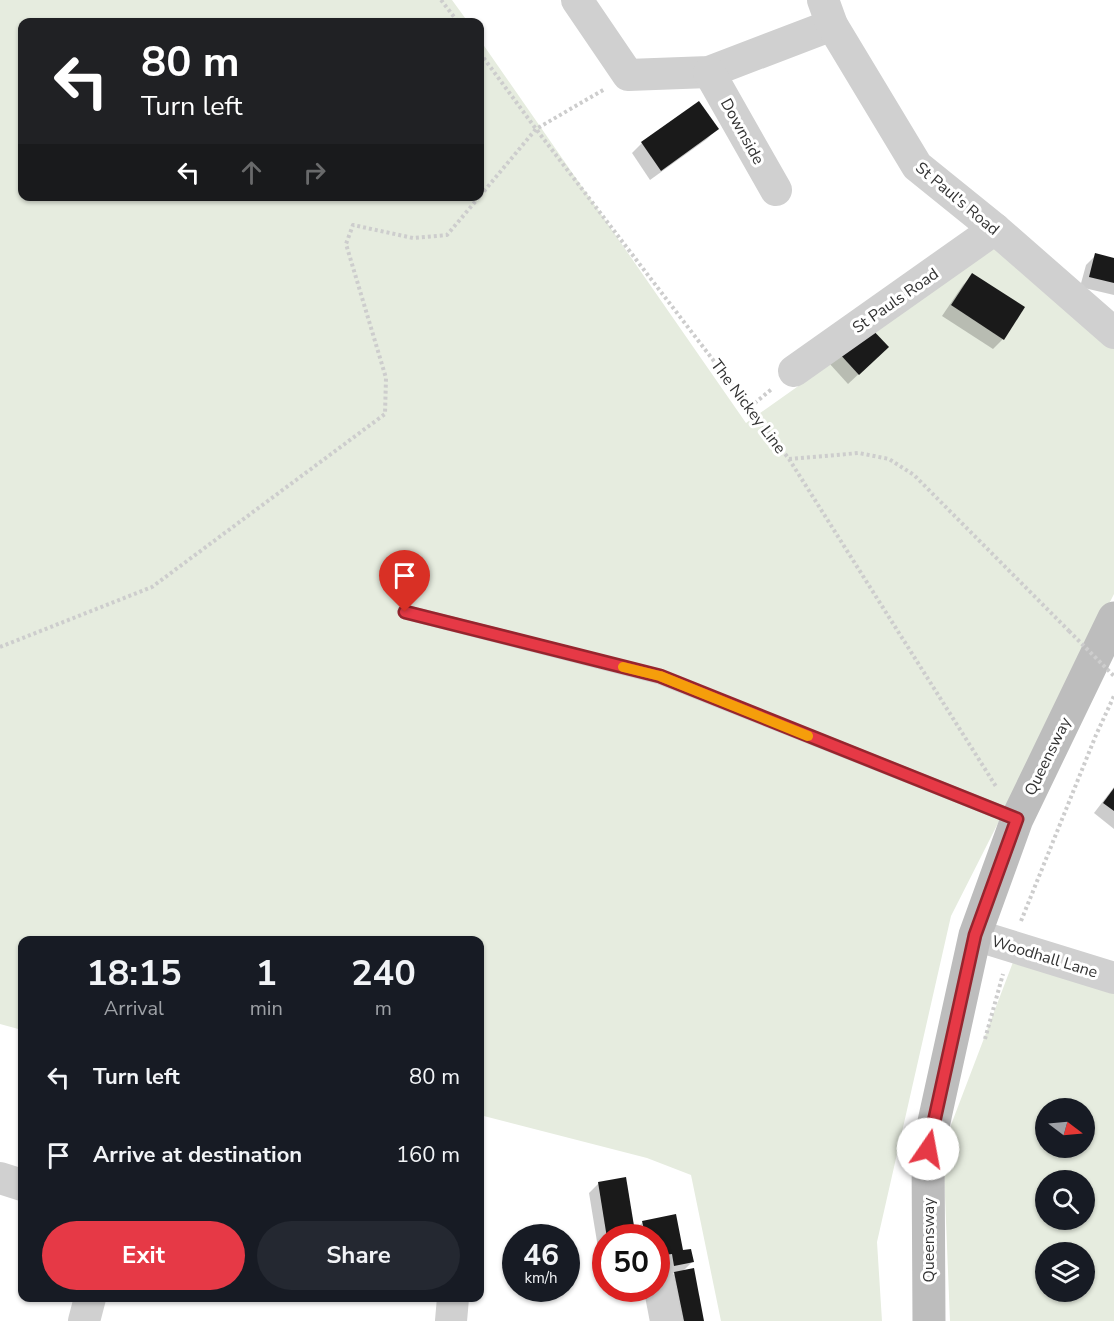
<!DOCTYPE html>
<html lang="en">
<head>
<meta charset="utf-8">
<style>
	body { margin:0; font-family:"Nunito Sans",sans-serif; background:#242831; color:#f1f3f6; height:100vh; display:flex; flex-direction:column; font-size:22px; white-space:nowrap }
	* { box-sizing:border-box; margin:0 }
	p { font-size:20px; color:#9ea1a6 }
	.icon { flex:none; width:33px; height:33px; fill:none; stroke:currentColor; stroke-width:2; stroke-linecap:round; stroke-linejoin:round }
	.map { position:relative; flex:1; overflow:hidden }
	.sheet { position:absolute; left:18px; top:936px; width:466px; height:366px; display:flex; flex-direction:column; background:#171b24; border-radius:12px; box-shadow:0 2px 4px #0004 }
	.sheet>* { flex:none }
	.top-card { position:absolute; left:18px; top:18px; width:466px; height:183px; border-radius:12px; box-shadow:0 2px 4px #0004; background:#202124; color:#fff; overflow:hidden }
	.needle { width:39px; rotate:106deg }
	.controls { position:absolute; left:1035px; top:1098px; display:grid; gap:12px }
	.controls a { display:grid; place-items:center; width:60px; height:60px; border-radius:50%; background:#171b24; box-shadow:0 2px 4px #0004; font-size:30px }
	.speed { position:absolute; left:502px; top:1224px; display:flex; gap:12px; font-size:30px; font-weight:700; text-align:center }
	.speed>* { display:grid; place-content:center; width:78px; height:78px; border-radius:50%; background:#171b24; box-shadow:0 2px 4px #0004; line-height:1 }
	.speed small { font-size:15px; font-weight:400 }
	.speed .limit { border:9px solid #d22; background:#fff; color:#111 }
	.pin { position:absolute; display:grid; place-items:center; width:51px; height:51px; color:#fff; margin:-62px -26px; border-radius:50% 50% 50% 0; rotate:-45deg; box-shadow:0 0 6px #0007 }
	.pin .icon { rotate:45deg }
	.me { position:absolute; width:66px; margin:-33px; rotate:12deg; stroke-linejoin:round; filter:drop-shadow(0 0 4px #0008) }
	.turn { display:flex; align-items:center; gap:21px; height:126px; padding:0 24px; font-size:27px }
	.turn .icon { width:78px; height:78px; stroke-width:2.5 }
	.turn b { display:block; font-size:42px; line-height:51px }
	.lanes { display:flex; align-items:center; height:57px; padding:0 24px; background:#0003; justify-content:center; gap:30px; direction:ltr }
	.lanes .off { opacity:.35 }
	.eta { display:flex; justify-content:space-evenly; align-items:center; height:102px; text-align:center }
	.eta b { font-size:36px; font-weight:700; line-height:42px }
	.action { display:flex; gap:12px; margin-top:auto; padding:12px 24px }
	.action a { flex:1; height:69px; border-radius:36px; background:#e63946; color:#fff; font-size:24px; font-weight:700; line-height:69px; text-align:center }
	.action a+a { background:#242831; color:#f1f3f6 }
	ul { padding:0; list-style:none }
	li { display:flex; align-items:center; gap:18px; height:78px; padding:0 24px }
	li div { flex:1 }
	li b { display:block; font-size:22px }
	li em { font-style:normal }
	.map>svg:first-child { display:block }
	.green { fill:#e6ecdf; fill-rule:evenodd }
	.shadow { fill:#0003 }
	.building { fill:#1a1a1a }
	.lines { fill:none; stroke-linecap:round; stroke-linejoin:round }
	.path { stroke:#cdcdcd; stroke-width:4; stroke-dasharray:3 3; stroke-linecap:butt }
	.service { stroke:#d0d0d0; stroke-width:15 }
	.minor { stroke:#d0d0d0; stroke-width:32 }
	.secondary { stroke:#bdbdbd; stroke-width:33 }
	.path-bridge { stroke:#cdcdcd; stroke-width:4; stroke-dasharray:3 3; stroke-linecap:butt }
	.route-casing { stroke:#96252e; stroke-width:15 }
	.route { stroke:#e63946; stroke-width:10 }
	.slow { stroke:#f59e0b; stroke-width:10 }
	.labels { text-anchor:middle; stroke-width:6; stroke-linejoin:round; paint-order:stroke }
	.street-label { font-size:16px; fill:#333; stroke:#fff }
</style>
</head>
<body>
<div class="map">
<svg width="1114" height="1321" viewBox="0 0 1114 1321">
	<rect width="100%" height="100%" fill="#fff"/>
	<g class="green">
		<path d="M 0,0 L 452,0 L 468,22 L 22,22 L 22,196 L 480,196 L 480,40 L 746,423 L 999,244 L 1114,338 L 1114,594 L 951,916 L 877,1242 L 882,1321 L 721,1321 L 691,1175 L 647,1158 L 480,1115 L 480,940 L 22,940 L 22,1030 L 0,1024 Z"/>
		<path d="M 1018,949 L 1114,992 L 1114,1321 L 950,1321 L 943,1146 ZM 1046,1108 L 1084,1108 L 1084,1148 L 1046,1148 ZM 1046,1180 L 1084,1180 L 1084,1220 L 1046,1220 ZM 1046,1252 L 1084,1252 L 1084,1292 L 1046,1292 Z"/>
	</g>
	<g class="shadow">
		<path d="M 698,103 L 717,129 L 707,139 L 650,180 L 632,153 L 642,143 Z"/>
		<path d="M 1096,255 L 1114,260 L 1114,295 L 1080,287 L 1086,265 Z"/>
		<path d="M 973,275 L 1003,339 L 993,349 L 942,316 L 963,285 Z"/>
		<path d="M 839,353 L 877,357 L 848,384 L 829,363 Z"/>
		<path d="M 1114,787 L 1114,829 L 1094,813 Z"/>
		<path d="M 599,1183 L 633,1232 L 643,1222 L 682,1252 L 692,1262 L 682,1272 L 703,1321 L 678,1321 L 670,1278 L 675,1273 L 664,1275 L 657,1264 L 657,1238 L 606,1238 L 606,1259 L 600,1260 L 589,1193 Z"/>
	</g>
	<g class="building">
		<path d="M 699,101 L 719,129 L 661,171 L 641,142 Z"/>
		<path d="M 1095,253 L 1114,258 L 1114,283 L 1089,277 Z"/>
		<path d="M 972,273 L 1025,307 L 1004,340 L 951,305 Z"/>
		<path d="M 868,325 L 889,347 L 859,375 L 838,352 Z"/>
		<path d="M 1114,788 L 1114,811 L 1103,803 Z"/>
		<path d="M 626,1177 L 636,1238 L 607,1238 L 598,1182 Z"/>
		<path d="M 676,1214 L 683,1250 L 691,1249 L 694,1262 L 674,1266 L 672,1254 L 657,1256 L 657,1238 L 646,1238 L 642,1221 Z"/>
		<path d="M 694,1268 L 704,1321 L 684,1321 L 674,1272 Z"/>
	</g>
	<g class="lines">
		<g class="path">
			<path d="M 441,0 L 458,22"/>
			<path d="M 480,53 L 536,129 L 789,459 L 997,788"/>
			<path d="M 480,196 L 536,129 L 605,89"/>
			<path d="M 750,407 L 773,388"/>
			<path d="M 789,459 L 859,453 L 889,459 L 914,475 L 1069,631"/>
			<path d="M 0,647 L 152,587 L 385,414 L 386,378 L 346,244 L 353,225 L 413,238 L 447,235 L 480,196"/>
			<path d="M 1021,921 L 1096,735 L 1114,696"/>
			<path d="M 985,1039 L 1003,974"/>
		</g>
		<path class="service" d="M 405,612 L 660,677 L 1017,819"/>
		<g class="minor">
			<path d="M 577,0 L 628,75 L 709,72 L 832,25"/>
			<path d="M 823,0 L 832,25 L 917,166 L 995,229 L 1114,333"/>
			<path d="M 709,72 L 776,190"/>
			<path d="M 794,371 L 995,229"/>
			<path d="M 975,935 L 1114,978"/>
			<path d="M 0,1178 L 22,1185"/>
			<path d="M 657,1274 L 666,1321"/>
			<path d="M 84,1321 L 90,1298"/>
			<path d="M 451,1321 L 453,1298"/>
		</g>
		<path class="secondary" d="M 929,1321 L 928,1149 L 975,935 L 1017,819 L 1114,618"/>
		<path class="path-bridge" d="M 1069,631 L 1114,676"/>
	</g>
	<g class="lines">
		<defs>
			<path id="route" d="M 405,612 L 660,676 L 1017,819 L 975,935 L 928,1149"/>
		</defs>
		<use href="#route" class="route-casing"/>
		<use href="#route" class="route"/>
		<path class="slow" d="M 623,667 L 660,676 L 808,736"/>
	</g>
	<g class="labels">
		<g class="street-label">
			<text transform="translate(743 131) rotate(61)" y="6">Downside</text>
			<text transform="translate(958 198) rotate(40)" y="6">St Paul's Road</text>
			<text transform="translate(895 300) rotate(-35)" y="6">St Pauls Road</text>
			<text transform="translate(749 406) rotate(53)" y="6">The Nickey Line</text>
			<text transform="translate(1047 756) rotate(-64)" y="6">Queensway</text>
			<text transform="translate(1045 956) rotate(17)" y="6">Woodhall Lane</text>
			<text transform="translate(928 1240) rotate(-90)" y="6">Queensway</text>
		</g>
	</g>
</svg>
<div class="controls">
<a><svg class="needle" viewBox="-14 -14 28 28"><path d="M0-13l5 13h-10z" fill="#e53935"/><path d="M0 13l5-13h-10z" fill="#9ea1a6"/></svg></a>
<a><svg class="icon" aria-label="search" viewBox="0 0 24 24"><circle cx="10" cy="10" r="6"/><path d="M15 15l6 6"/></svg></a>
<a><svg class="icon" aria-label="layers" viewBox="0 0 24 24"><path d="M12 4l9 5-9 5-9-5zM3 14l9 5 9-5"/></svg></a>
</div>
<div class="speed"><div>46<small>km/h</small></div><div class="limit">50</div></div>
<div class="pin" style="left:405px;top:612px;background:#d93025"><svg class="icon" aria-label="arrive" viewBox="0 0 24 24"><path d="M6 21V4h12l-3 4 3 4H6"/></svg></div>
<svg class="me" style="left:928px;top:1149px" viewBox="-20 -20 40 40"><circle r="19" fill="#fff"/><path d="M0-13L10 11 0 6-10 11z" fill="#e63946"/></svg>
<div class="top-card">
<div class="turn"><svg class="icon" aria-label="left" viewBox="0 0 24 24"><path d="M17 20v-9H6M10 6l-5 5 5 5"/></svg><div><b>80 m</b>Turn left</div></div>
<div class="lanes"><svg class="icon" aria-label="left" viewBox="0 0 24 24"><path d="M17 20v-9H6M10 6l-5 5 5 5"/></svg><svg class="icon off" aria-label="ahead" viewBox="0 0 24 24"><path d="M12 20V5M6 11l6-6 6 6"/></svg><svg class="icon off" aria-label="right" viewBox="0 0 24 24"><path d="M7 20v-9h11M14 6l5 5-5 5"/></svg></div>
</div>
<section class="sheet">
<div class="eta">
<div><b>18:15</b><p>Arrival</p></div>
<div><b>1</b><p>min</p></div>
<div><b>240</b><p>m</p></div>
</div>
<ul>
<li><svg class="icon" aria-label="left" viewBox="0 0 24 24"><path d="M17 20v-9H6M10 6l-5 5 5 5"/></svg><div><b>Turn left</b></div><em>80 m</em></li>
<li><svg class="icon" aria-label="arrive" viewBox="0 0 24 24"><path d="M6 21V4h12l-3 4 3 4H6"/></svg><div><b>Arrive at destination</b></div><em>160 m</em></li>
</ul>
<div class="action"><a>Exit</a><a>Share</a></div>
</section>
</div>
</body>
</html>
